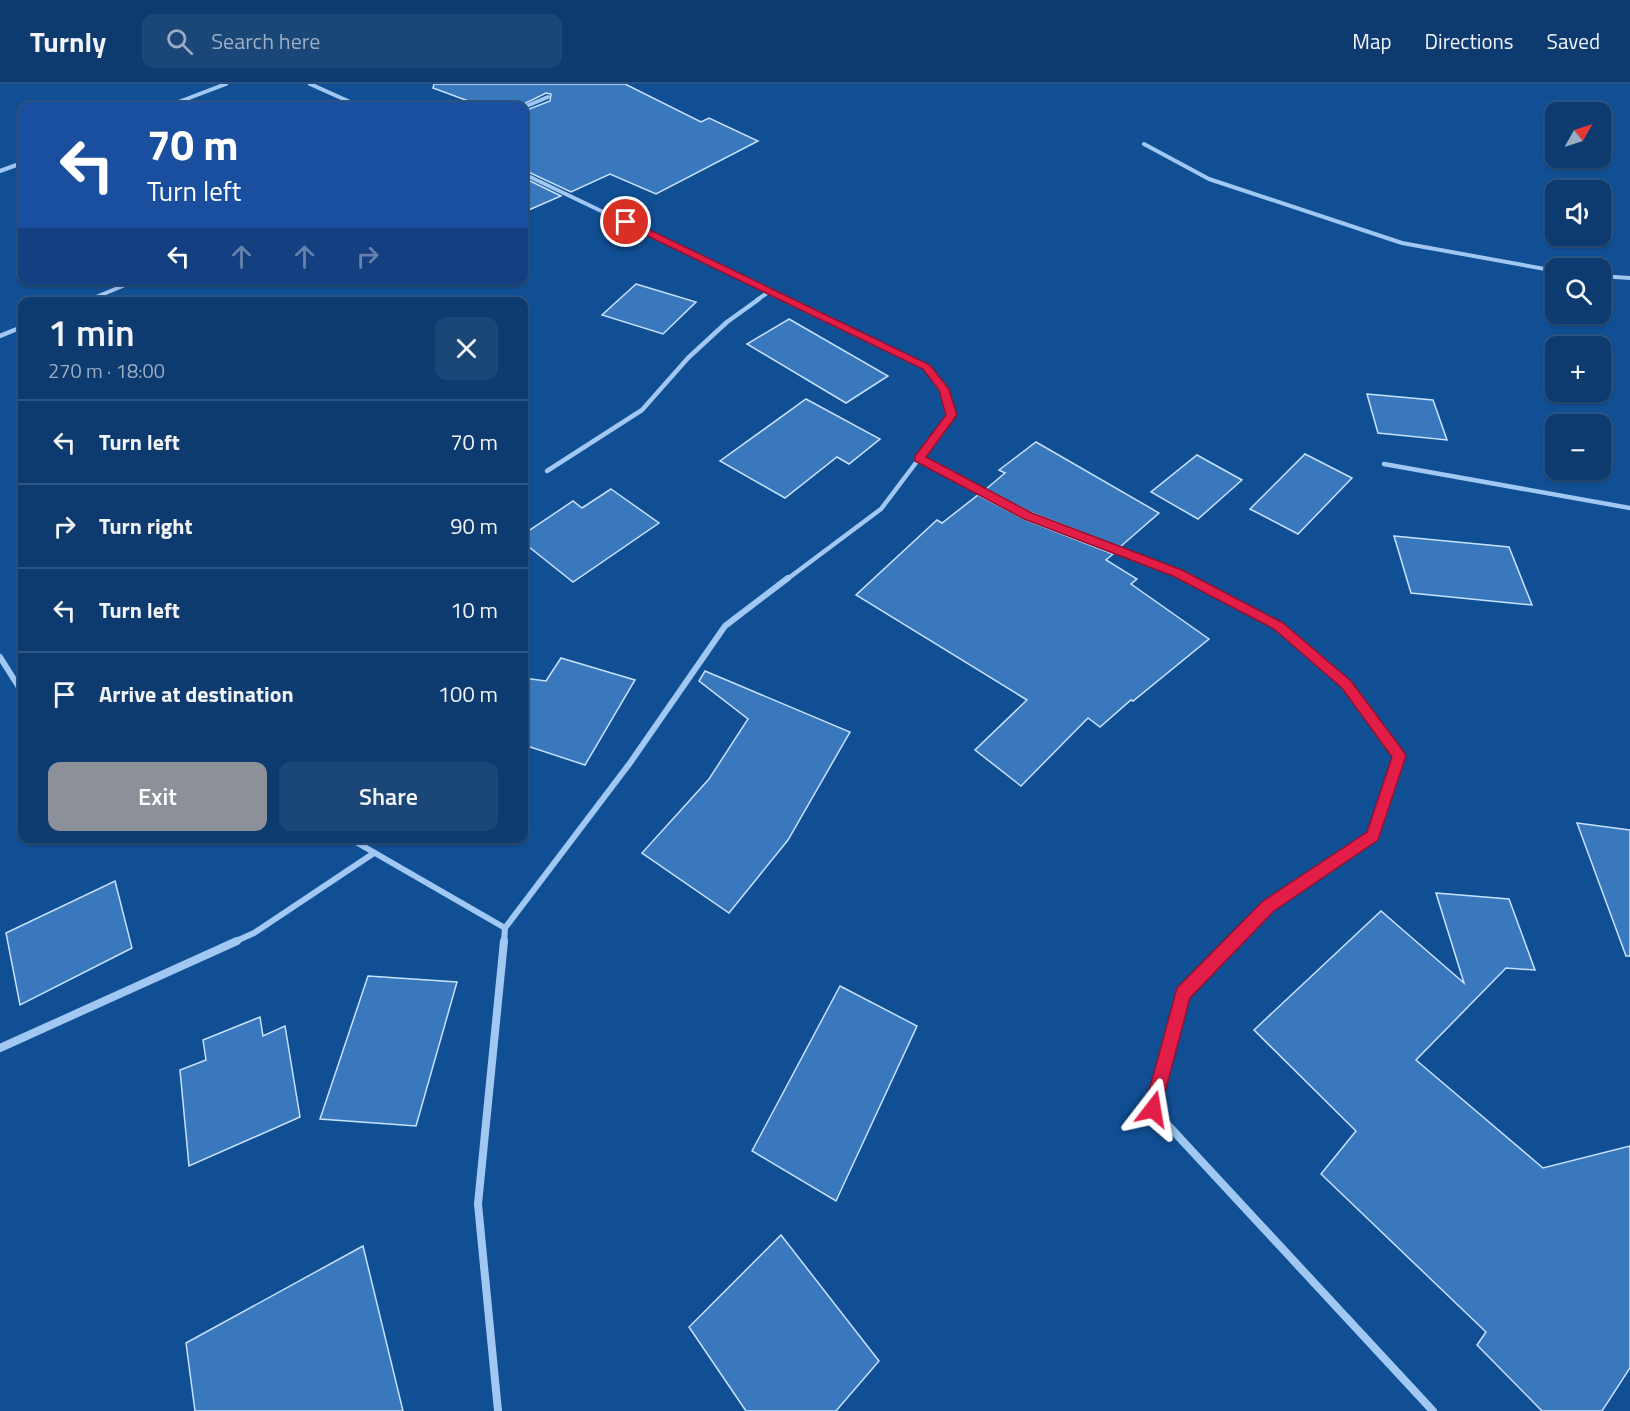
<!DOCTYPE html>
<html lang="en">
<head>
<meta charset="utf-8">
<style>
	body { margin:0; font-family:"Titillium Web",sans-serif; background:#1b4678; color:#f1f3f6; height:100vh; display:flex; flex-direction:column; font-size:22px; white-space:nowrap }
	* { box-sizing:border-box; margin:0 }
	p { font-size:20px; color:#9aadc3 }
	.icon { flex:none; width:33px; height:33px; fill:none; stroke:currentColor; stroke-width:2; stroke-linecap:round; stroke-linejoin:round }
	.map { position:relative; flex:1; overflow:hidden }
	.panel { position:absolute; left:18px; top:213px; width:510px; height:546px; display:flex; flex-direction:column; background:#0d3b70; border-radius:12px; box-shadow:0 2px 4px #0004,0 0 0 2px #2d5583 }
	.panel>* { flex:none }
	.top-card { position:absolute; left:18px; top:18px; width:510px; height:183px; border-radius:12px; box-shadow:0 2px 4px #0004,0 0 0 2px #2d5583; background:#1a4fa0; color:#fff; overflow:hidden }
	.needle { width:39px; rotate:51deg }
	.controls { position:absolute; left:1545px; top:18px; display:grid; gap:12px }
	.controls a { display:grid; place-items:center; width:66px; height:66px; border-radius:12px; background:#0d3b70; box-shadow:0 2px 4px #0004,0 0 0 2px #2d5583; font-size:30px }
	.pin { position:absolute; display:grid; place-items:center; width:51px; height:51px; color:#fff; margin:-26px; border:3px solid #fff; border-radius:50%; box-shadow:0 2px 6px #0007 }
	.me { position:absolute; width:66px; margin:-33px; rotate:14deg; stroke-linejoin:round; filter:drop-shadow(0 0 4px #0008) }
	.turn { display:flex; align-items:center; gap:21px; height:126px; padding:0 30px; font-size:27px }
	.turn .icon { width:78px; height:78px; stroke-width:2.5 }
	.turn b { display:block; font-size:42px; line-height:51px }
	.lanes { display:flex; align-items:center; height:57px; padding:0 30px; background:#0003; justify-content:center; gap:30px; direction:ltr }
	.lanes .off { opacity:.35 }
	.round { display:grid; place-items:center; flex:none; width:63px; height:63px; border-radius:12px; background:#1b4678 }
	.headline { display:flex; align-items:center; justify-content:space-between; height:102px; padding:0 30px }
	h1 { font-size:36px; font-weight:600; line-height:45px }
	.primary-button { display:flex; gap:12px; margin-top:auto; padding:12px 30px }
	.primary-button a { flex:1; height:69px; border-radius:12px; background:#8c9099; color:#fff; font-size:24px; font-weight:600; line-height:69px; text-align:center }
	.primary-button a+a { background:#1b4678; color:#f1f3f6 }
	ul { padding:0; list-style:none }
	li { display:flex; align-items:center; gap:18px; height:84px; padding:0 30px; border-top:2px solid #2d5583 }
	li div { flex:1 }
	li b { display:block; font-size:22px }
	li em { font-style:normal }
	header { display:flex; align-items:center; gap:36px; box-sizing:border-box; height:84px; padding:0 30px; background:#0d3b70; border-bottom:2px solid #2d5583 }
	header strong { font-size:28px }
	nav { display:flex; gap:33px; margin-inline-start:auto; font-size:21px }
	.search { width:420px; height:54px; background:#1b4678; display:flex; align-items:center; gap:15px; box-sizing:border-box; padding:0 21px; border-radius:12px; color:#9aadc3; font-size:22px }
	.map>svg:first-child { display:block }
	.building { fill:#3a78be; stroke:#c8e2fd; stroke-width:1.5 }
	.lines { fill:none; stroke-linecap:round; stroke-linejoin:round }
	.minor-far3 { stroke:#a0c8f3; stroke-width:4 }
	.minor-far2 { stroke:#a0c8f3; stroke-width:4.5 }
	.minor-far1 { stroke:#a0c8f3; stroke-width:6 }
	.minor { stroke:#a0c8f3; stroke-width:8 }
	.route { fill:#e11d48; stroke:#92132f; stroke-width:1.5 }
</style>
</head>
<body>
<header>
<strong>Turnly</strong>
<div class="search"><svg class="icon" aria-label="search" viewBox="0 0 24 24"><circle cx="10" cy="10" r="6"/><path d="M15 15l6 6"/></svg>Search here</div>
<nav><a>Map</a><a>Directions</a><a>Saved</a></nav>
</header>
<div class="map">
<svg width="1630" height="1327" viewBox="0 0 1630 1327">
	<rect width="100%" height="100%" fill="#114f95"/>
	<g class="building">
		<path d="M 434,0 L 625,0 L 701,38 L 709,34 L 758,57 L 656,110 L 610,90 L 571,108 L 524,86 L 524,27 L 550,17 L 551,10 L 546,9 L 520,22 L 482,22 L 433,4 Z"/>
		<path d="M 524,94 L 561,112 L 524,128 Z"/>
		<path d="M 636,200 L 696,218 L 663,250 L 602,231 Z"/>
		<path d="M 789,235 L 888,292 L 846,319 L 747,260 Z"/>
		<path d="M 1367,310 L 1433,316 L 1447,356 L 1378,349 Z"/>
		<path d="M 806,315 L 880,355 L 849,380 L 837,373 L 785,414 L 720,377 Z"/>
		<path d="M 1036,358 L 1159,429 L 1120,463 L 1030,428 L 986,405 L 1005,389 L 999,386 Z"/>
		<path d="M 1305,370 L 1352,394 L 1298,450 L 1250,425 Z"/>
		<path d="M 1197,371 L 1242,396 L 1198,435 L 1151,408 Z"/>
		<path d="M 611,405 L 659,439 L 573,498 L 524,459 L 524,450 L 573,417 L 582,424 Z"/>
		<path d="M 978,411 L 1026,436 L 1113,470 L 1106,476 L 1137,495 L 1131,500 L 1209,555 L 1133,617 L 1131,616 L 1100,643 L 1088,634 L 1021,702 L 975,666 L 1027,616 L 856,511 L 937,436 L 942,439 Z"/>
		<path d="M 1394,452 L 1509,463 L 1532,521 L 1411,509 Z"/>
		<path d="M 561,574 L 635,596 L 585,681 L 524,661 L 524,594 L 546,597 Z"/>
		<path d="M 705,587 L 850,648 L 788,756 L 729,829 L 642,769 L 709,695 L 748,635 L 699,597 Z"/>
		<path d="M 1577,739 L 1630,746 L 1630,872 L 1626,872 Z"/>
		<path d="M 115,797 L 132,864 L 20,921 L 6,849 Z"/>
		<path d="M 1436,809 L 1509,815 L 1535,886 L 1506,884 L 1416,976 L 1543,1084 L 1630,1062 L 1630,1284 L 1602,1327 L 1542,1327 L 1477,1261 L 1486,1248 L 1321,1090 L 1356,1047 L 1254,946 L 1381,827 L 1464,899 Z"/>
		<path d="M 368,892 L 457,898 L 416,1042 L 320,1035 Z"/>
		<path d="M 840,902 L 917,942 L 836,1117 L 752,1067 Z"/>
		<path d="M 260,933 L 263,952 L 285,942 L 300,1033 L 189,1082 L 180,986 L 206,976 L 203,956 Z"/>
		<path d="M 781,1151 L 879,1277 L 836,1327 L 746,1327 L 689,1243 Z"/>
		<path d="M 363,1162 L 403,1327 L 195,1327 L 186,1259 Z"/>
	</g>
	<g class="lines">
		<g class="minor-far3">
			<path d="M 310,0 L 359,22"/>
			<path d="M 168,22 L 226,0"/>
			<path d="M 524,23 L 548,13"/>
			<path d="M 1144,60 L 1209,95 L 1402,159 L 1556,187"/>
			<path d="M 0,87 L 22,79"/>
			<path d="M 524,90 L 787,216"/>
			<path d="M 1600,192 L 1630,194"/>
			<path d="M 89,216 L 137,196"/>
			<path d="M 757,216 L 770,207"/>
		</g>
		<g class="minor-far2">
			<path d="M 784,215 L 926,283 L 944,305 L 952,331 L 881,425 L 786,496"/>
			<path d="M 85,218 L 92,215"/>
			<path d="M 0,252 L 22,243"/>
			<path d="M 919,375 L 1028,432 L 1191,496"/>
			<path d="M 1384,380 L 1630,424"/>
			<path d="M 547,387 L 642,326 L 688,274 L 727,238 L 759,215"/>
		</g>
		<g class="minor-far1">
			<path d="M 1188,494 L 1279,542 L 1346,600 L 1399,672 L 1373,752 L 1268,822 L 1233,858"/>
			<path d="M 0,573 L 22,608"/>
			<path d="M 349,754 L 505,844"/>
			<path d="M 234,858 L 254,849 L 374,769"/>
			<path d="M 504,858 L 505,844 L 630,679 L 725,542 L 788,494"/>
		</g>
		<g class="minor">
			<path d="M 1234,857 L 1183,910 L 1153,1025 L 1433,1327"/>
			<path d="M 0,964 L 237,857"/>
			<path d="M 498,1327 L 478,1120 L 504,857"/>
		</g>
	</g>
	<path class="route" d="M 623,136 L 629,136 L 930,281 L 949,305 L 957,331 L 926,373 L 1032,429 L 1182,486 L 1283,539 L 1351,597 L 1404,668 L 1406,672 L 1378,756 L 1274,827 L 1190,914 L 1159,1031 L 1153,1033 L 1147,1031 L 1144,1025 L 1177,904 L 1263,817 L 1367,748 L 1392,673 L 1342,604 L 1274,545 L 1173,492 L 1024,435 L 915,377 L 915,372 L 946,331 L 939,306 L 923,285 L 623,140 Z"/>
</svg>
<div class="controls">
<a><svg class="needle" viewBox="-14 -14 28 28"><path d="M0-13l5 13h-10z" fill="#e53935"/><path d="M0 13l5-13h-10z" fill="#9aadc3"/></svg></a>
<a><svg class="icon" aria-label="sound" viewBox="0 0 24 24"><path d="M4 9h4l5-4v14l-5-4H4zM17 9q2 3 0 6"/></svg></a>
<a><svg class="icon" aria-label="search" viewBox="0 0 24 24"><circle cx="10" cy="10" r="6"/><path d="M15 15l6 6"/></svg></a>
<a>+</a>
<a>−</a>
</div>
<div class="pin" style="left:626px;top:138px;background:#d93025"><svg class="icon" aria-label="arrive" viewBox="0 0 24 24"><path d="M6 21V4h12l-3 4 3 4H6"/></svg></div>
<svg class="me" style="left:1153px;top:1025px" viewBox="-20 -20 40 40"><path d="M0-17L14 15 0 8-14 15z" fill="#e11d48" stroke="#fff" stroke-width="4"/></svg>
<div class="top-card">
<div class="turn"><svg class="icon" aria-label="left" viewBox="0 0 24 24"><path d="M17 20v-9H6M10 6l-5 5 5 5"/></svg><div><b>70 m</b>Turn left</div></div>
<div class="lanes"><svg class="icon" aria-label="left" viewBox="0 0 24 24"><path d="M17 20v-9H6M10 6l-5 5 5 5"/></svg><svg class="icon off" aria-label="ahead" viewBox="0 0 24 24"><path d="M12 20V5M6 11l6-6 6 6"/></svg><svg class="icon off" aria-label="ahead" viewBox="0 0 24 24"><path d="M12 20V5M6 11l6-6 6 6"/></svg><svg class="icon off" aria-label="right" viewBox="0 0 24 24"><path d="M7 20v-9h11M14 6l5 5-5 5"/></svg></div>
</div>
<section class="panel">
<div class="headline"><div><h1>1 min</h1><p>270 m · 18:00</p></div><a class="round"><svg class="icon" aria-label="close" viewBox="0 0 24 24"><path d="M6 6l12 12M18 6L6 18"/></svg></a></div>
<ul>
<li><svg class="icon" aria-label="left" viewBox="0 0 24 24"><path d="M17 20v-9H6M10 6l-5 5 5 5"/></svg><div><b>Turn left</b></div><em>70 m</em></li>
<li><svg class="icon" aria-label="right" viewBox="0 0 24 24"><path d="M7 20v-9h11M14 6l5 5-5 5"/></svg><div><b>Turn right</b></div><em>90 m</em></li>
<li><svg class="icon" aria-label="left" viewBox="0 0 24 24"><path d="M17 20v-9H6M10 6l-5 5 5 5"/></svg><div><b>Turn left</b></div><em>10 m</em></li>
<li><svg class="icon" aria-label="arrive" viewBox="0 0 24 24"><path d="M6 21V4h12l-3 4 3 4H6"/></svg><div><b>Arrive at destination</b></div><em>100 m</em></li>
</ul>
<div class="primary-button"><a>Exit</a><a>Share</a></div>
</section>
</div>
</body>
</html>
